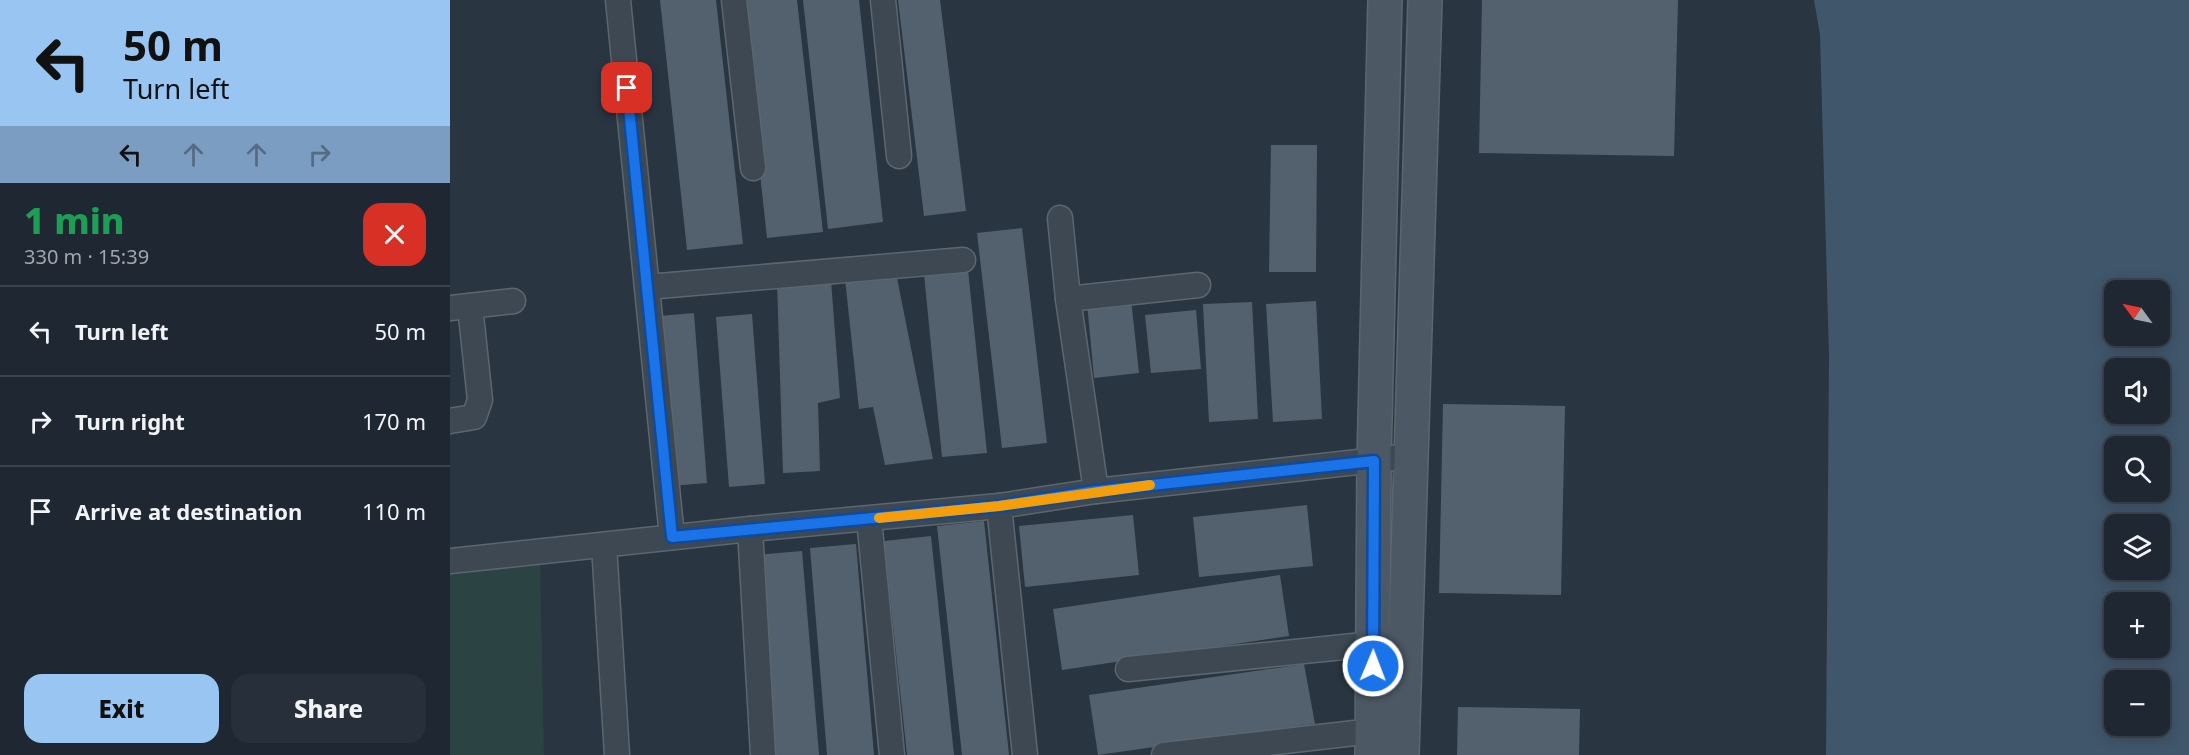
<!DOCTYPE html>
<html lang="en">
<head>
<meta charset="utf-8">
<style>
	body { margin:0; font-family:"Noto Sans",sans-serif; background:#27303a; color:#f1f3f6; height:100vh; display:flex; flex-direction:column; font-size:22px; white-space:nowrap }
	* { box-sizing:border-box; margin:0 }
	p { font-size:20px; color:#a1a6ac }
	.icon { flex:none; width:33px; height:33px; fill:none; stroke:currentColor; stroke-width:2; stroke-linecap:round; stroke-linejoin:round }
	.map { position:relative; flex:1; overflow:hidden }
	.side { display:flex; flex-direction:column; background:#1f2832; width:450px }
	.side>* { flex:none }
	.banner { background:#99c5f2; color:#111; overflow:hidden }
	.needle { width:39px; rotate:303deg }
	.fabs { position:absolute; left:1654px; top:280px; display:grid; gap:12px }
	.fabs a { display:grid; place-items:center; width:66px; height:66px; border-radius:12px; background:#1f2832; box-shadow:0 3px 15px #0003,0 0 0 2px #3c444d; font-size:30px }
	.pin { position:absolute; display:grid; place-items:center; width:51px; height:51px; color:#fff; margin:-26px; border-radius:12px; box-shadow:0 3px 9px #0006 }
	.me { position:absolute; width:66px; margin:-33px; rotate:1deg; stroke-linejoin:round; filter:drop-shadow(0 0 4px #0008) }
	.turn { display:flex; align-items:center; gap:21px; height:126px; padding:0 24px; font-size:27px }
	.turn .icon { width:78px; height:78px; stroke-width:2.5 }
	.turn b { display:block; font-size:42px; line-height:51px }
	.lanes { display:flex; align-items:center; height:57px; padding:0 24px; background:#0003; justify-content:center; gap:30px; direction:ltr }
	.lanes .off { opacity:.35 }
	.round { display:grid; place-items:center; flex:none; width:63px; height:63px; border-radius:18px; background:#27303a }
	.overview { display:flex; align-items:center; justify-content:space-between; height:102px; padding:0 24px }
	h1 { font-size:36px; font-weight:800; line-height:45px; color:#1e9e55 }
	.button { display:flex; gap:12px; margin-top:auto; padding:12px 24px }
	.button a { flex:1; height:69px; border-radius:18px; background:#99c5f2; color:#111; font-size:24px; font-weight:800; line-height:69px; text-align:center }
	.button a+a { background:#27303a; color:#f1f3f6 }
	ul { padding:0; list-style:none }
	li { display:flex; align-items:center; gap:18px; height:90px; padding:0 24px; border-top:2px solid #3c444d }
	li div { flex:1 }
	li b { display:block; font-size:22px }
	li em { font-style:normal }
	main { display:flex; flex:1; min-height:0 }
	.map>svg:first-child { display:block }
	.green { fill:#2b4343 }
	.water { fill:#40566a; fill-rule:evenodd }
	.building { fill:#52616d }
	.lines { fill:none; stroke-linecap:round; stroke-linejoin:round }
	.street-casing { stroke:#5b666f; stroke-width:27 }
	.secondary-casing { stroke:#5b666f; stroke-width:36 }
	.street { stroke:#3d4852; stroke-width:24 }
	.secondary { stroke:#4c5864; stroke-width:33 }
	.route-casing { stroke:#114b97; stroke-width:15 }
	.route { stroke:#1a73e8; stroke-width:10 }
	.slow { stroke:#f59e0b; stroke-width:10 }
</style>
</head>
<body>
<main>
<section class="side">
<div class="banner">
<div class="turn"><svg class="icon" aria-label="left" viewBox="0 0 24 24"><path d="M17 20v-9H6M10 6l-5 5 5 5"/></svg><div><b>50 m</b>Turn left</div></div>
<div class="lanes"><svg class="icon" aria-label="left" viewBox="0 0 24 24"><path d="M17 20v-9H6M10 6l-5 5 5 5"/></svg><svg class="icon off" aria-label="ahead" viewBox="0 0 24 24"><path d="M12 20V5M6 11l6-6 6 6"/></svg><svg class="icon off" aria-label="ahead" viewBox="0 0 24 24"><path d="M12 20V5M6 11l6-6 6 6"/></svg><svg class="icon off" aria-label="right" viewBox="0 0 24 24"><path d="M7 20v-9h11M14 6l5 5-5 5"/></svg></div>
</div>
<div class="overview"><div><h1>1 min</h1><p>330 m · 15:39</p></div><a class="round" style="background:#d93025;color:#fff"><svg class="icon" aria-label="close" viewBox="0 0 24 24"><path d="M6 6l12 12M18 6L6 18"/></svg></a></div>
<ul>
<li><svg class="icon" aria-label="left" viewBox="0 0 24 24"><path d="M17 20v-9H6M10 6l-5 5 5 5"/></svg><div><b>Turn left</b></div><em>50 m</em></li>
<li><svg class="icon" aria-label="right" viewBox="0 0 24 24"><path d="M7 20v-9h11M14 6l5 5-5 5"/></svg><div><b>Turn right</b></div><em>170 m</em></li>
<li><svg class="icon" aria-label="arrive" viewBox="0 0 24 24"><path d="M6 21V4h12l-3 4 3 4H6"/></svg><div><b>Arrive at destination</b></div><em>110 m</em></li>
</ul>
<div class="button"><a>Exit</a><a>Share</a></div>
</section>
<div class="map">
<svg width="1739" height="755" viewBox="0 0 1739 755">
	<rect width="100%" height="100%" fill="#293642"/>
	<path class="green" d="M 90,559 L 94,755 L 0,755 L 0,569 Z"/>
	<path class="water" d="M 1364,0 L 1739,0 L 1739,755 L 1376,755 L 1379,356 L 1370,35 ZM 1665,291 L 1710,291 L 1710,336 L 1665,336 ZM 1665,369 L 1710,369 L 1710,414 L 1665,414 ZM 1665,447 L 1710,447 L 1710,492 L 1665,492 ZM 1665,525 L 1710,525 L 1710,570 L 1665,570 ZM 1665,603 L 1710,603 L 1710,648 L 1665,648 ZM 1665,681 L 1710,681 L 1710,726 L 1665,726 Z"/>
	<g class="building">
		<path d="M 210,0 L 266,0 L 293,244 L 237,250 Z"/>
		<path d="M 291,0 L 347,0 L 373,232 L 317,238 Z"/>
		<path d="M 353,0 L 409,0 L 433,222 L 378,229 Z"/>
		<path d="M 448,0 L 490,0 L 516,211 L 474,216 Z"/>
		<path d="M 1032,0 L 1228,0 L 1224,156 L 1029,153 Z"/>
		<path d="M 821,145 L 867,145 L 866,272 L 819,272 Z"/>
		<path d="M 572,228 L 597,443 L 552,448 L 527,233 Z"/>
		<path d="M 518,270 L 537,453 L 492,457 L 474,274 Z"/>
		<path d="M 446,273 L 483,459 L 435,465 L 423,407 L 409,409 L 395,279 Z"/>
		<path d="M 381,280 L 390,398 L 368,403 L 370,471 L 333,473 L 327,281 Z"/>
		<path d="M 681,299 L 689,373 L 644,378 L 637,303 Z"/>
		<path d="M 866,301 L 872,419 L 823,422 L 816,304 Z"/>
		<path d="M 802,302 L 808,419 L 759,422 L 753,304 Z"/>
		<path d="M 746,310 L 751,369 L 701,373 L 695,315 Z"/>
		<path d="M 244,313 L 257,483 L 221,486 L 209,316 Z"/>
		<path d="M 302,314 L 315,484 L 279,487 L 266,317 Z"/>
		<path d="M 993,404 L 1115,406 L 1111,595 L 989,593 Z"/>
		<path d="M 857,505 L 863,566 L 749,577 L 743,517 Z"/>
		<path d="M 683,515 L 689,575 L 575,587 L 569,526 Z"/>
		<path d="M 534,521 L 559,755 L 512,755 L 487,526 Z"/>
		<path d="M 481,536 L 504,755 L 457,755 L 434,541 Z"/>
		<path d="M 406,544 L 424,755 L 377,755 L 360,548 Z"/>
		<path d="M 352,551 L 369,755 L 322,755 L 305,555 Z"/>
		<path d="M 830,575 L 839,636 L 612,670 L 603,609 Z"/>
		<path d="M 854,664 L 865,724 L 648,755 L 639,695 Z"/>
		<path d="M 1008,707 L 1130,709 L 1129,755 L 1007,755 Z"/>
	</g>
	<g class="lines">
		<defs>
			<g id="street">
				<path d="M 168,0 L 222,537"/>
				<path d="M 284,0 L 303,168"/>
				<path d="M 433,0 L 449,156"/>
				<path d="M 610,218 L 618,299 L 646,491"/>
				<path d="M 197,287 L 513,260"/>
				<path d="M 618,299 L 748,285"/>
				<path d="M 0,308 L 63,301"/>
				<path d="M 0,421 L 24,417 L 30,400 L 20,306"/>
				<path d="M 549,506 L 575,755"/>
				<path d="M 419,519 L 442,755"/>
				<path d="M 300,529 L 313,755"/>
				<path d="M 154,545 L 167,755"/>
				<path d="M 0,561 L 300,529 L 549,506 L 646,491 L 962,456"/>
				<path d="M 678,669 L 923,644"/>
				<path d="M 714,755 L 922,731"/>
			</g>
			<g id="secondary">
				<path d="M 922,755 L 924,461 L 935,0"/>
				<path d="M 952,755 L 975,0"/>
			</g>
		</defs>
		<use href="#street" class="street-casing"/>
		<use href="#secondary" class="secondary-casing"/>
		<use href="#street" class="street"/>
		<use href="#secondary" class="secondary"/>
	</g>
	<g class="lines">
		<defs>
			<path id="route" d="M 177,88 L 222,537 L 549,506 L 646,491 L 924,461 L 923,666"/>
		</defs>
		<use href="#route" class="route-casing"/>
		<use href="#route" class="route"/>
		<path class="slow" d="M 429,518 L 549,506 L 700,485"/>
	</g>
</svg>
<div class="fabs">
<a><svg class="needle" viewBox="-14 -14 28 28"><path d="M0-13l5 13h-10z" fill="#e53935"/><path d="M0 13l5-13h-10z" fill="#a1a6ac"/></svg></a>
<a><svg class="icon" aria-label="sound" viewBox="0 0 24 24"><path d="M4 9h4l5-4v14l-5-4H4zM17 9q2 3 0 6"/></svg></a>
<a><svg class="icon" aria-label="search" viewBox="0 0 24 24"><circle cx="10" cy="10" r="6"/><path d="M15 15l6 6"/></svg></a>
<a><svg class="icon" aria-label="layers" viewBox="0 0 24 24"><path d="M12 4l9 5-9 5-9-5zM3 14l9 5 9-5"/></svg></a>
<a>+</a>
<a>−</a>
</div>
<div class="pin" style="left:177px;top:88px;background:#d93025"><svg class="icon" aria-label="arrive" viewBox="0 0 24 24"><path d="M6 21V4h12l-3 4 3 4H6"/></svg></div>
<svg class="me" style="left:923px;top:666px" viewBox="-20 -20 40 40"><circle r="17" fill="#1a73e8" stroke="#fff" stroke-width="3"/><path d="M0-11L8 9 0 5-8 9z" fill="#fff"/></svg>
</div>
</main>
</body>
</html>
